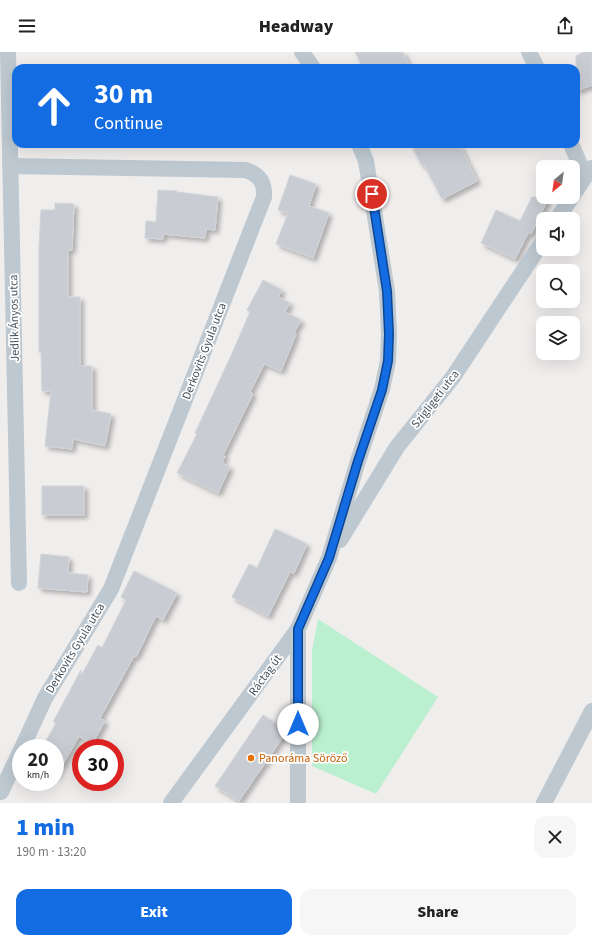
<!DOCTYPE html>
<html lang="en">
<head>
<meta charset="utf-8">
<style>
	body { margin:0; font-family:"Source Sans 3",sans-serif; background:#f6f6f6; color:#222; height:100vh; display:flex; flex-direction:column; font-size:15px; white-space:nowrap }
	* { box-sizing:border-box; margin:0 }
	p { font-size:13px; color:#767676 }
	.icon { flex:none; width:22px; height:22px; fill:none; stroke:currentColor; stroke-width:2; stroke-linecap:round; stroke-linejoin:round }
	.map { position:relative; height:751px; overflow:hidden }
	.details { display:flex; flex-direction:column; background:#fff; flex:1 }
	.details>* { flex:none }
	.banner { position:absolute; left:12px; top:12px; width:568px; height:84px; border-radius:12px; box-shadow:0 4px 16px #0002; background:#146ce3; color:#fff; overflow:hidden }
	.needle { width:26px; rotate:209deg }
	.tools { position:absolute; left:536px; top:108px; display:grid; gap:8px }
	.tools a { display:grid; place-items:center; width:44px; height:44px; border-radius:8px; background:#fff; box-shadow:0 4px 16px #0002; font-size:20px }
	.speed { position:absolute; left:12px; top:687px; display:flex; gap:8px; font-size:20px; font-weight:700; text-align:center }
	.speed>* { display:grid; place-content:center; width:52px; height:52px; border-radius:50%; background:#fff; box-shadow:0 4px 16px #0002; line-height:1 }
	.speed small { font-size:10px; font-weight:400 }
	.speed .limit { border:6px solid #d22; background:#fff; color:#111 }
	.pin { position:absolute; display:grid; place-items:center; width:34px; height:34px; color:#fff; margin:-17px; border:2px solid #fff; border-radius:50%; box-shadow:0 1px 4px #0007 }
	.me { position:absolute; width:44px; margin:-22px; rotate:0deg; stroke-linejoin:round; filter:drop-shadow(0 0 3px #0008) }
	.turn { display:flex; align-items:center; gap:14px; height:84px; padding:0 16px; font-size:18px }
	.turn .icon { width:52px; height:52px; stroke-width:2.5 }
	.turn b { display:block; font-size:28px; line-height:34px }
	.round { display:grid; place-items:center; flex:none; width:42px; height:42px; border-radius:12px; background:#f6f6f6 }
	.headline { display:flex; align-items:center; justify-content:space-between; height:68px; padding:0 16px }
	h1 { font-size:24px; font-weight:800; line-height:30px; color:#146ce3 }
	.primary-button { display:flex; gap:8px; margin-top:auto; padding:8px 16px }
	.primary-button a { flex:1; height:46px; border-radius:12px; background:#146ce3; color:#fff; font-size:16px; font-weight:800; line-height:46px; text-align:center }
	.primary-button a+a { background:#f6f6f6; color:#222 }
	header { display:flex; justify-content:space-between; align-items:center; height:52px; padding:0 16px; background:#fff; font-size:18px; font-weight:800 }
	.map>svg:first-child { display:block }
	.green { fill:#baf0cf }
	.building { fill:#caccd3; stroke:#d1d4d9; filter:url(#shadow) }
	.lines { fill:none; stroke-linecap:round; stroke-linejoin:round }
	.street { stroke:#bdc8d0; stroke-width:16 }
	.route-casing { stroke:#0d4694; stroke-width:10 }
	.route { stroke:#146ce3; stroke-width:7 }
	.food-dot { fill:#e8710a; stroke:#fff; stroke-width:1.5 }
	.labels { text-anchor:middle; stroke-width:3.5; stroke-linejoin:round; paint-order:stroke }
	.street-label { font-size:12px; fill:#45515b; stroke:#fff }
	.food-label { font-size:12px; fill:#c56008; stroke:#fff; text-anchor:start }
</style>
</head>
<body>
<header><svg class="icon" aria-label="menu" viewBox="0 0 24 24"><path d="M4 6h16M4 12h16M4 18h16"/></svg>Headway<svg class="icon" aria-label="share" viewBox="0 0 24 24"><path d="M12 15V3M7 8l5-5 5 5M5 13v7h14v-7"/></svg></header>
<div class="map">
<svg width="592" height="751" viewBox="0 0 592 751">
	<defs>
		<filter id="shadow"><feDropShadow dx="3.5" dy="3.5" stdDeviation="2" flood-color="#0004"/></filter>
	</defs>
	<rect width="100%" height="100%" fill="#f0eded"/>
	<path class="green" d="M 318,567 L 438,645 L 376,742 L 312,714 L 312,599 Z"/>
	<g class="building">
		<path d="M 355,0 L 403,0 L 410,16 L 363,16 Z"/>
		<path d="M 584,0 L 592,0 L 592,33 L 576,39 L 576,4 Z"/>
		<path d="M 411,92 L 459,92 L 477,129 L 442,147 L 424,113 L 422,114 Z"/>
		<path d="M 290,123 L 316,132 L 309,154 L 329,161 L 313,206 L 276,192 L 288,161 L 278,158 Z"/>
		<path d="M 158,138 L 177,139 L 177,140 L 218,145 L 215,178 L 206,177 L 205,186 L 163,182 L 163,187 L 145,186 L 146,169 L 156,170 Z"/>
		<path d="M 532,145 L 549,145 L 531,182 L 528,181 L 515,207 L 481,191 L 496,158 L 520,169 Z"/>
		<path d="M 55,151 L 74,152 L 72,198 L 68,198 L 68,245 L 80,245 L 80,314 L 92,314 L 92,358 L 111,362 L 105,394 L 73,387 L 72,397 L 45,394 L 51,339 L 42,339 L 41,300 L 39,300 L 39,194 L 41,158 L 55,158 Z"/>
		<path d="M 263,228 L 282,238 L 278,245 L 290,251 L 285,260 L 301,268 L 294,281 L 296,282 L 281,319 L 264,312 L 250,340 L 253,342 L 223,403 L 225,404 L 222,411 L 230,415 L 218,441 L 177,421 L 197,382 L 195,381 L 230,306 L 250,260 L 247,258 Z"/>
		<rect x="42" y="434" width="42" height="29"/>
		<path d="M 275,477 L 307,492 L 294,521 L 290,520 L 268,564 L 232,545 L 249,512 L 257,516 Z"/>
		<path d="M 41,502 L 69,505 L 68,521 L 88,523 L 87,540 L 38,536 Z"/>
		<path d="M 134,519 L 177,541 L 163,568 L 156,564 L 136,605 L 134,604 L 100,666 L 105,669 L 92,692 L 79,684 L 55,726 L 55,696 L 42,696 L 56,671 L 53,670 L 81,618 L 81,624 L 98,593 L 102,596 L 126,548 L 121,545 Z"/>
		<path d="M 263,663 L 287,679 L 239,749 L 215,734 Z"/>
	</g>
	<g class="lines">
		<g class="street">
			<path d="M 8,0 L 19,531"/>
			<path d="M 302,0 L 313,16"/>
			<path d="M 529,0 L 537,16"/>
			<path d="M 571,92 L 585,124"/>
			<path d="M 10,114 L 245,118 C 259,122 265,130 264,145 L 111,537 L 45,646 L 22,696"/>
			<path d="M 573,143 L 591,116"/>
			<path d="M 557,167 L 572,145"/>
			<path d="M 340,488 L 397,395 L 453,325 L 543,189"/>
			<path d="M 1,740 L 21,698"/>
			<path d="M 171,751 L 298,577 L 329,506 L 358,409 L 382,337 L 388,309 L 389,282 L 387,239 L 366,109 L 359,92"/>
			<path d="M 298,751 L 298,577"/>
			<path d="M 544,751 L 592,659"/>
		</g>
	</g>
	<g class="lines">
		<defs>
			<path id="route" d="M 298,672 L 298,577 L 329,506 L 358,409 L 382,338 L 388,309 L 389,282 L 387,239 L 372,142"/>
		</defs>
		<use href="#route" class="route-casing"/>
		<use href="#route" class="route"/>
	</g>
	<circle class="food-dot" cx="251" cy="706" r="4"/>
	<g class="labels">
		<g class="street-label">
			<text transform="translate(14 266) rotate(-91)" y="4">Jedlik Ányos utca</text>
			<text transform="translate(204 299) rotate(-69)" y="4">Derkovits Gyula utca</text>
			<text transform="translate(435 347) rotate(-52)" y="4">Szigligeti utca</text>
			<text transform="translate(75 596) rotate(-59)" y="4">Derkovits Gyula utca</text>
			<text transform="translate(265 623) rotate(-54)" y="4">Ráctag út</text>
		</g>
		<g class="food-label">
			<text x="259" y="710">Panoráma Söröző</text>
		</g>
	</g>
</svg>
<div class="tools">
<a><svg class="needle" viewBox="-14 -14 28 28"><path d="M0-13l5 13h-10z" fill="#e53935"/><path d="M0 13l5-13h-10z" fill="#767676"/></svg></a>
<a><svg class="icon" aria-label="sound" viewBox="0 0 24 24"><path d="M4 9h4l5-4v14l-5-4H4zM17 9q2 3 0 6"/></svg></a>
<a><svg class="icon" aria-label="search" viewBox="0 0 24 24"><circle cx="10" cy="10" r="6"/><path d="M15 15l6 6"/></svg></a>
<a><svg class="icon" aria-label="layers" viewBox="0 0 24 24"><path d="M12 4l9 5-9 5-9-5zM3 14l9 5 9-5"/></svg></a>
</div>
<div class="speed"><div>20<small>km/h</small></div><div class="limit">30</div></div>
<div class="pin" style="left:372px;top:142px;background:#d93025"><svg class="icon" aria-label="arrive" viewBox="0 0 24 24"><path d="M6 21V4h12l-3 4 3 4H6"/></svg></div>
<svg class="me" style="left:298px;top:672px" viewBox="-20 -20 40 40"><circle r="19" fill="#fff"/><path d="M0-13L10 11 0 6-10 11z" fill="#146ce3"/></svg>
<div class="banner">
<div class="turn"><svg class="icon" aria-label="ahead" viewBox="0 0 24 24"><path d="M12 20V5M6 11l6-6 6 6"/></svg><div><b>30 m</b>Continue</div></div>
</div>
</div>
<section class="details">
<div class="headline"><div><h1>1 min</h1><p>190 m · 13:20</p></div><a class="round"><svg class="icon" aria-label="close" viewBox="0 0 24 24"><path d="M6 6l12 12M18 6L6 18"/></svg></a></div>
<div class="primary-button"><a>Exit</a><a>Share</a></div>
</section>
</body>
</html>
